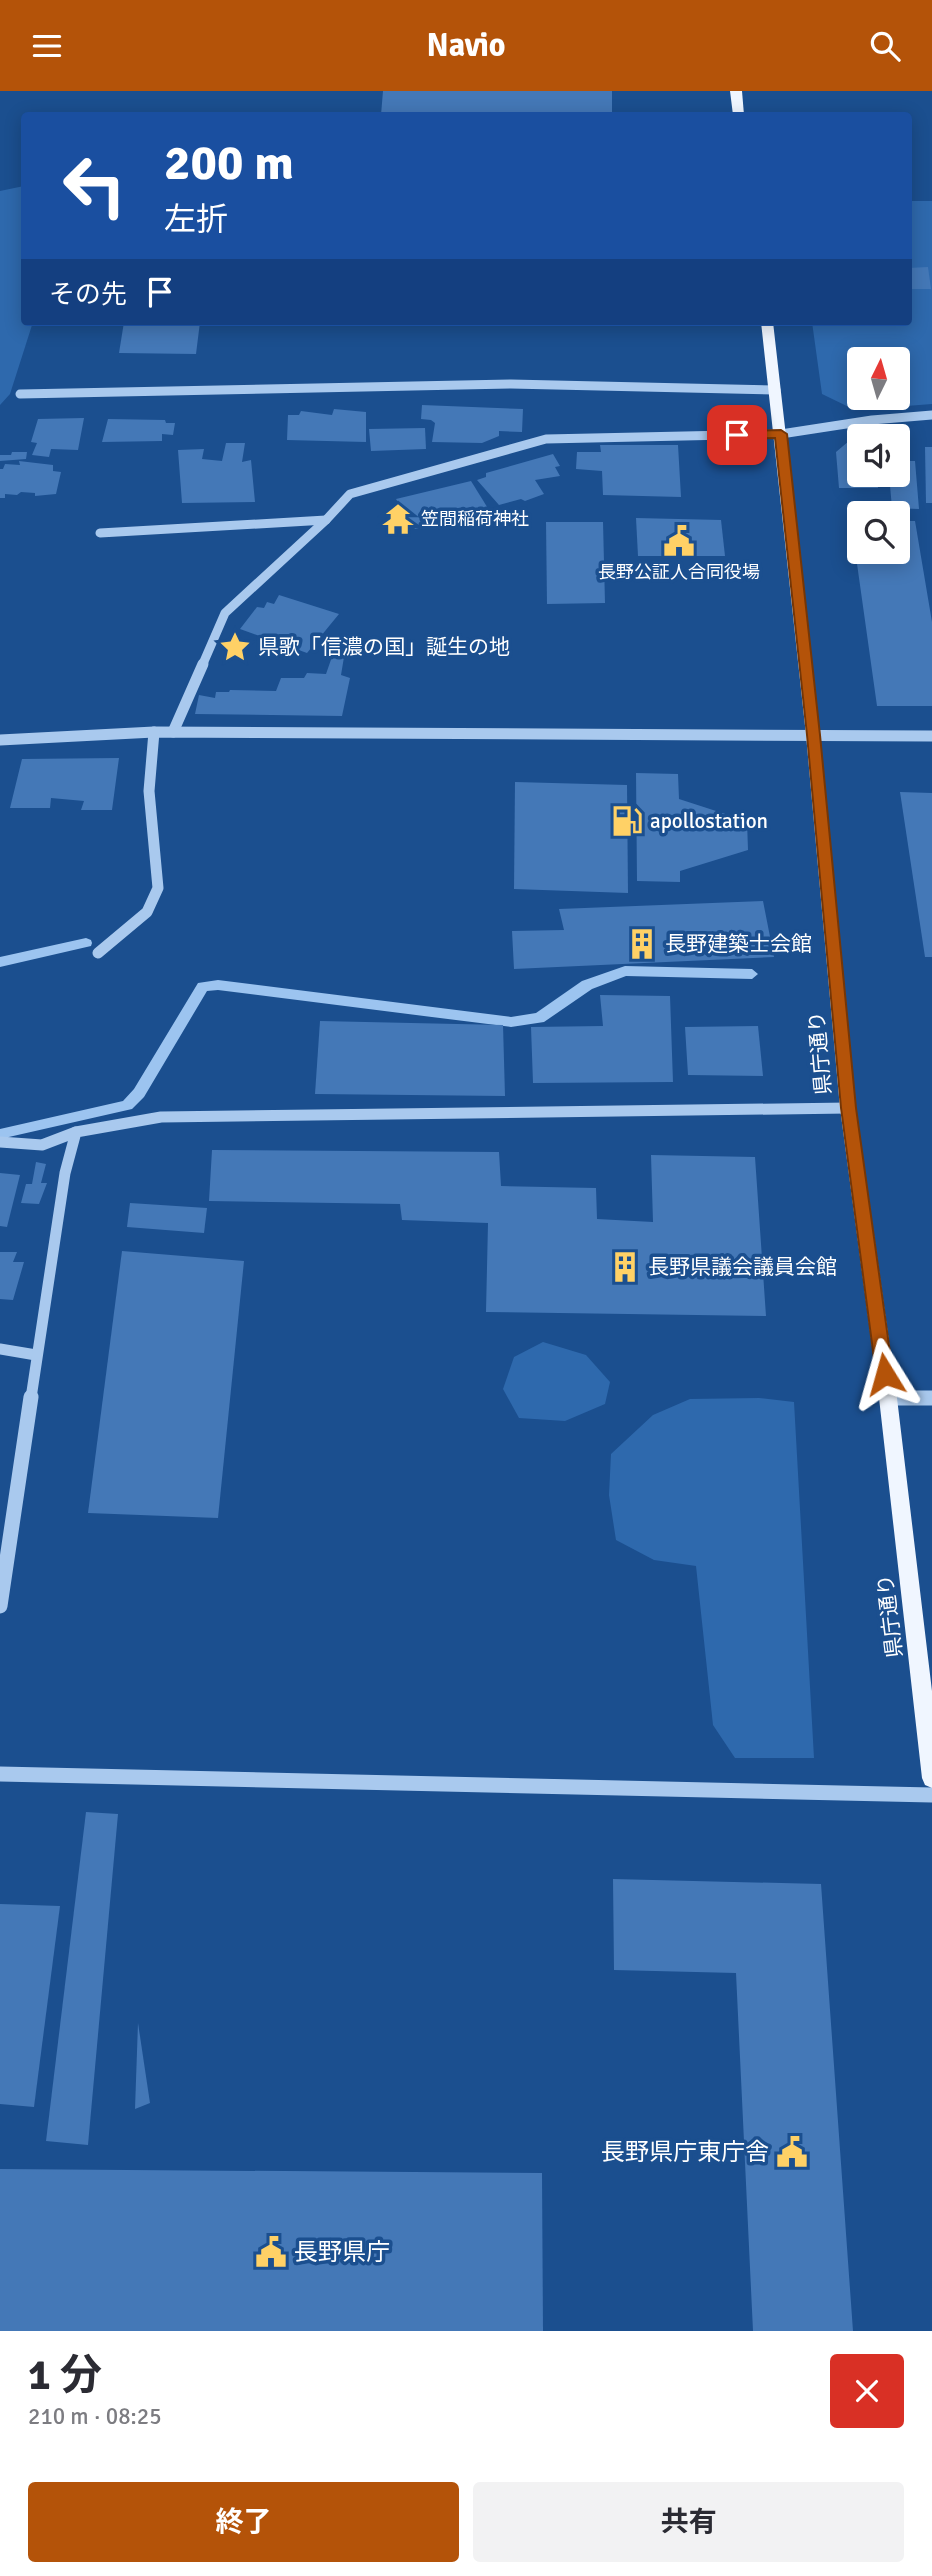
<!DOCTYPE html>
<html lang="ja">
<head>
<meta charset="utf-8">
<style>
	body { margin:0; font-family:Signika,"Noto Sans JP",sans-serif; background:#f2f2f3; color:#2b2b33; height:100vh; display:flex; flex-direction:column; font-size:26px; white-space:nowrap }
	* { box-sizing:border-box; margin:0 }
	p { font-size:23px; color:#7c7c81 }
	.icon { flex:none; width:38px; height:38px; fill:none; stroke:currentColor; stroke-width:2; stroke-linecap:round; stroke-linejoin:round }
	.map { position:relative; height:2240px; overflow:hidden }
	.panel { display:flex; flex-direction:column; background:#fff; flex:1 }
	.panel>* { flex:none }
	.hud { position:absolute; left:21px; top:21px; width:891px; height:214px; border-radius:7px; box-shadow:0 4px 18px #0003; background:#1a4fa0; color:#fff; overflow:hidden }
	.needle { width:46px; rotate:5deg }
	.fabs { position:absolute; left:847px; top:256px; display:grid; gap:14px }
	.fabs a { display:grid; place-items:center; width:63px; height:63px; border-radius:7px; background:#fff; box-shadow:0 4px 18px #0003; font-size:35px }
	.pin { position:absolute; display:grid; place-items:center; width:60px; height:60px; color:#fff; margin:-30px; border-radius:14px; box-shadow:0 4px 10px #0006 }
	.me { position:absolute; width:77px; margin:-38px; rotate:352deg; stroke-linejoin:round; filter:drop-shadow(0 0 5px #0008) }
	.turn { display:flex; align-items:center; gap:24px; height:147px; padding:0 28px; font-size:32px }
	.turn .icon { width:91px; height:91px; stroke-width:2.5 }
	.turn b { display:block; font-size:49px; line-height:60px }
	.then { display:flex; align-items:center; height:66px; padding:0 28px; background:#0003; gap:14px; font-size:26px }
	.round { display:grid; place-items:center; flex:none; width:74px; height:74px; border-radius:7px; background:#f2f2f3 }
	.overview { display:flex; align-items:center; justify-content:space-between; height:119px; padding:0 28px }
	h1 { font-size:42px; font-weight:700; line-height:52px }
	.action { display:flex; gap:14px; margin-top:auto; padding:14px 28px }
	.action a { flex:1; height:80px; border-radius:7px; background:#b45309; color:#fff; font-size:28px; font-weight:700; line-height:80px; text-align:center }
	.action a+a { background:#f2f2f3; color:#2b2b33 }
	header { display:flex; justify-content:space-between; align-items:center; height:91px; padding:0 28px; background:#b45309; color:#fff; font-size:32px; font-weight:700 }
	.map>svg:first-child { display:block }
	.green { fill:#2e69ad; fill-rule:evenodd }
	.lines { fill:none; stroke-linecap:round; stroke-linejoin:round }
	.stream { fill:#9cc4f0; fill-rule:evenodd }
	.building { fill:#4478b7 }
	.minor-far2 { stroke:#a9c9ee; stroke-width:9 }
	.minor-far1 { stroke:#a9c9ee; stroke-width:11 }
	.minor { stroke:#a9c9ee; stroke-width:15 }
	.major { fill:#f0f6ff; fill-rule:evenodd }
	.route { fill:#b45309; stroke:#753606; stroke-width:2 }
	.labels { text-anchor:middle; stroke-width:7; stroke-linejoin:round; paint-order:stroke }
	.far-poi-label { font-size:18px; fill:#fff; stroke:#1b4f8f; text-anchor:start }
	.poi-label { font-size:21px; fill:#fff; stroke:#1b4f8f; text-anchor:start }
	.street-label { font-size:21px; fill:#fff; stroke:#1b4f8f }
	.near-poi-label { font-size:24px; fill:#fff; stroke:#1b4f8f; text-anchor:end }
</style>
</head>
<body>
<header><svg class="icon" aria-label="menu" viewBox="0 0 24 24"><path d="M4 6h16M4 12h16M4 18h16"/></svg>Navio<svg class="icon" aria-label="search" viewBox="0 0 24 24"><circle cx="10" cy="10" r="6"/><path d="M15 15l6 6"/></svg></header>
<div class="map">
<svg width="932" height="2240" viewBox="0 0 932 2240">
	<rect width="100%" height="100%" fill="#1b4f8f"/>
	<g class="green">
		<path d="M 24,95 L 24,231 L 33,231 L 10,303 L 0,314 L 0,100 Z"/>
		<path d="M 908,110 L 932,110 L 932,313 L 855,319 L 822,303 L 812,231 L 908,231 ZM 859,268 L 898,268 L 898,306 L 859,306 Z"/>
		<path d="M 543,1251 L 586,1264 L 610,1291 L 605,1313 L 565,1330 L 519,1327 L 503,1298 L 514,1266 Z"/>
		<path d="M 759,1307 L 794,1311 L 814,1667 L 735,1667 L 713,1634 L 696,1475 L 654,1469 L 616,1449 L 609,1404 L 611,1363 L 653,1324 L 690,1308 Z"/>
	</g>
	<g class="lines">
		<g class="stream">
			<path d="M 86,847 L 91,849 L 92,852 L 91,855 L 0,876 L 0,866 Z"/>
			<path d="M 625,875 L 752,878 L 758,883 L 752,888 L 626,885 L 592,898 L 544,931 L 511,936 L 218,899 L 207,900 L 144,1006 L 132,1018 L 0,1048 L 0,1038 L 123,1010 L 134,998 L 198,892 L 218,889 L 511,926 L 536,922 L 582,890 Z"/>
		</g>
	</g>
	<g class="building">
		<path d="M 383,0 L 612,0 L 612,24 L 381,24 Z"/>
		<path d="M 928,176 L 931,198 L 912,198 L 908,177 Z"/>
		<path d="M 124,231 L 200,231 L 196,263 L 119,262 Z"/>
		<path d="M 422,314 L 523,318 L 522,341 L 499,340 L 499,345 L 482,352 L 432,351 L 435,332 L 431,329 L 421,328 Z"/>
		<path d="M 334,318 L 366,321 L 366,351 L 287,349 L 288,324 L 299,324 L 301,320 L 332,324 Z"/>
		<path d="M 84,327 L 78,359 L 51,358 L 49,366 L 32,364 L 37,352 L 31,351 L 38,328 Z"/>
		<path d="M 108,328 L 165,329 L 166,332 L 175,332 L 173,344 L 162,343 L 162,350 L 102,351 Z"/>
		<path d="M 425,337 L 426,358 L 371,360 L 369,338 Z"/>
		<path d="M 849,350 L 859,351 L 859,383 L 877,383 L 878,397 L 839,397 L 836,361 Z"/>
		<path d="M 226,352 L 245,352 L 242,371 L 251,369 L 255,411 L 182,412 L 178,359 L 204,358 L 202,368 L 222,370 Z"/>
		<path d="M 600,354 L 678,354 L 681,406 L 603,404 L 602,380 L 576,378 L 577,361 L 601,361 Z"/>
		<path d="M 925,356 L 932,356 L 932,412 L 926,412 Z"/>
		<path d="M 12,361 L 27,361 L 26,368 L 0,370 L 0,364 L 11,364 Z"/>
		<path d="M 553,363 L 560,375 L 555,376 L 560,385 L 535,389 L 544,403 L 525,410 L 521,408 L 499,414 L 477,389 L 486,386 L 486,382 Z"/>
		<path d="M 19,370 L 53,374 L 53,380 L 61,381 L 56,403 L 35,405 L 35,402 L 21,401 L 17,404 L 5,403 L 5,407 L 0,407 L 0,378 L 3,378 L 5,373 L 20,374 Z"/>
		<path d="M 898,370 L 915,370 L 919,418 L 892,417 L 889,383 L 898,383 Z"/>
		<path d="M 471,390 L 489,419 L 415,438 L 396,408 Z"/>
		<path d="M 636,427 L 721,429 L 725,465 L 638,465 Z"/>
		<path d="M 851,430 L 859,430 L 859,460 L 898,460 L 898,430 L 915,430 L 932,531 L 932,615 L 877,615 Z"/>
		<path d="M 546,431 L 603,431 L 605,512 L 547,513 Z"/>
		<path d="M 279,504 L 339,523 L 307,562 L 240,538 L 257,516 L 264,517 L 267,511 L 274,513 Z"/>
		<path d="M 334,560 L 345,560 L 341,584 L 350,587 L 342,625 L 195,623 L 199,604 L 215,607 L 216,601 L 229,601 L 230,599 L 276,600 L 281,587 L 304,587 L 307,582 L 326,583 Z"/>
		<path d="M 119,667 L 112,719 L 81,719 L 84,710 L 51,707 L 50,717 L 10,717 L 22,668 Z"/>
		<path d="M 636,682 L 678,683 L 679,708 L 747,730 L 748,759 L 680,780 L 680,791 L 637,790 Z"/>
		<path d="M 515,691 L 627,694 L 628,802 L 514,798 Z"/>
		<path d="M 900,701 L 932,702 L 932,866 L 925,866 Z"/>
		<path d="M 763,810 L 774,866 L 514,878 L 512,840 L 564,839 L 559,818 Z"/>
		<path d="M 600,904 L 670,905 L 673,991 L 533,992 L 531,936 L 603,935 Z"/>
		<path d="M 320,930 L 503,934 L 505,1005 L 315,1003 Z"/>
		<path d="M 758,935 L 763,985 L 688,984 L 685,936 Z"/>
		<path d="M 212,1059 L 499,1061 L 501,1095 L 596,1097 L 597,1128 L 653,1131 L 651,1064 L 755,1066 L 766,1225 L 486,1221 L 488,1132 L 402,1129 L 400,1113 L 209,1110 Z"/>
		<path d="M 36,1071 L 46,1073 L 41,1092 L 47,1092 L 39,1113 L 21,1112 L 26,1093 L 32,1093 Z"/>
		<path d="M 0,1082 L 20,1084 L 7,1136 L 0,1135 Z"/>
		<path d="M 130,1112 L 207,1117 L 204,1142 L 127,1136 Z"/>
		<path d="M 122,1160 L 244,1170 L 218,1427 L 88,1422 Z"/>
		<path d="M 0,1161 L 17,1161 L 13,1171 L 24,1171 L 13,1209 L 0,1208 Z"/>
		<path d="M 86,1721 L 118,1723 L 88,2054 L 46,2050 Z"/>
		<path d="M 613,1788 L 821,1793 L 853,2240 L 753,2240 L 736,1882 L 614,1879 Z"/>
		<path d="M 0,1813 L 60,1815 L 34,2016 L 0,2013 Z"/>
		<path d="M 138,1932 L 150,2012 L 135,2018 Z"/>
		<path d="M 0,2078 L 542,2082 L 543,2240 L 0,2240 Z"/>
	</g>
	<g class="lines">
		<g class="minor-far2">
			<path d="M 20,303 L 511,293 L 776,299"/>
			<path d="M 100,442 L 326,429"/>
			<path d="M 202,575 L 225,522 L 326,429 L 350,403 L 546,348 L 781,343 L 872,329 L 932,324"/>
		</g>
		<g class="minor-far1">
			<path d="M 173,641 L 203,573"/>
			<path d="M 0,649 L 154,641 L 932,645"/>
			<path d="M 98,862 L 147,821 L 158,797 L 149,700 L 154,641"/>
			<path d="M 0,1051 L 42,1054 L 76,1041"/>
			<path d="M 0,1258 L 36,1264"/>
			<path d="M 31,1307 L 65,1082 L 76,1041 L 161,1026 L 848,1017"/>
			<path d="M 888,1307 L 932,1307"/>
		</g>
		<g class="minor">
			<path d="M 888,1307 L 932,1307"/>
			<path d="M 0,1515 L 31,1306"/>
			<path d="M 0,1683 L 932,1704"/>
		</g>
		<g class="major">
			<path d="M 730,0 L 742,0 L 744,24 L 733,24 Z"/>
			<path d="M 761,231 L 773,231 L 820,644 L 856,1017 L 897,1307 L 932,1600 L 932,1697 L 925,1694 L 922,1687 L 879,1307 L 840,1017 L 806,644 Z"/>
		</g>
	</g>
	<path class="route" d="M 781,339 L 787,343 L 820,644 L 856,1017 L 893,1283 L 891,1288 L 885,1290 L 879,1288 L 876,1283 L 841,1017 L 807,644 L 775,347 L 737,348 L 731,344 L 737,340 Z"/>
	<defs>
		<symbol id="temple-bare" viewBox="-9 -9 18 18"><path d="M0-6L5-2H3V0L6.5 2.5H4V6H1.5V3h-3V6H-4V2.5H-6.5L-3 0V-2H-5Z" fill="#ffd166" stroke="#1b4f8f" stroke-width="2.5" paint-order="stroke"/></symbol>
		<symbol id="civic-bare" viewBox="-9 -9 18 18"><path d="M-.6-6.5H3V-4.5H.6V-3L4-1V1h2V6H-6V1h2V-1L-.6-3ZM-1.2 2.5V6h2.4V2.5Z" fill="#ffd166" stroke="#1b4f8f" stroke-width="2.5" paint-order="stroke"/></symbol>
		<symbol id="sight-bare" viewBox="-9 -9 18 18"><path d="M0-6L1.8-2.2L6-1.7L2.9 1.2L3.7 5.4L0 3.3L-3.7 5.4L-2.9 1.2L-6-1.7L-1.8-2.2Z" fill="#ffd166" stroke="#1b4f8f" stroke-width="2.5" paint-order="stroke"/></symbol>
		<symbol id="fuel-bare" viewBox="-9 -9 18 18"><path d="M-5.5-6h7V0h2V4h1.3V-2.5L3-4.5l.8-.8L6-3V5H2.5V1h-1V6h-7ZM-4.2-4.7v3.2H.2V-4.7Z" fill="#ffd166" stroke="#1b4f8f" stroke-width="2.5" paint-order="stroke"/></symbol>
		<symbol id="building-bare" viewBox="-9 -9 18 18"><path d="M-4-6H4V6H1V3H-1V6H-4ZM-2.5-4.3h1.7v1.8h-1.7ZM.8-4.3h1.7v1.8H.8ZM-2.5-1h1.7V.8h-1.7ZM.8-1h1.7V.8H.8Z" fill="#ffd166" stroke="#1b4f8f" stroke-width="2.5" paint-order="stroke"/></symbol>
	</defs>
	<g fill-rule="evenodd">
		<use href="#temple-bare" x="376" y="406" width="44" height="44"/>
		<use href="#civic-bare" x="657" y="428" width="44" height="44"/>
		<use href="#sight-bare" x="213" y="534" width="44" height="44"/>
		<use href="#fuel-bare" x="605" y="708" width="44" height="44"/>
		<use href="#building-bare" x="620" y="831" width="44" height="44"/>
		<use href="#building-bare" x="603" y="1154" width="44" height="44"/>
		<use href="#civic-bare" x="770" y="2039" width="44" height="44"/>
		<use href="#civic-bare" x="249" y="2139" width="44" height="44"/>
	</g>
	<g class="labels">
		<g class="far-poi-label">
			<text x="421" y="434">笠間稲荷神社</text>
			<text x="679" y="487" text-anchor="middle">長野公証人合同役場</text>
		</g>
		<g class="poi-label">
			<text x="258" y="563">県歌「信濃の国」誕生の地</text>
			<text x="650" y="737">apollostation</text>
			<text x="665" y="860">長野建築士会館</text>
			<text x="648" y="1183">長野県議会議員会館</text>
		</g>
		<g class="street-label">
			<text transform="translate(820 962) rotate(-95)" y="7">県庁通り</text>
			<text transform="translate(890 1525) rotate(-97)" y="7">県庁通り</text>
		</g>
		<g class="near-poi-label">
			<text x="769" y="2069">長野県庁東庁舎</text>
			<text x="294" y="2169" text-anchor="start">長野県庁</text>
		</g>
	</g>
</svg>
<div class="fabs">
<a><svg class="needle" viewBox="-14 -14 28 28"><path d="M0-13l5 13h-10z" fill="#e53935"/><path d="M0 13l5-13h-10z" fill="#7c7c81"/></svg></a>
<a><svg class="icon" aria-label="sound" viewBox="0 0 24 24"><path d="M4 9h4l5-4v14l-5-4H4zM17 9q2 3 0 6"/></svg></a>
<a><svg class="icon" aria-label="search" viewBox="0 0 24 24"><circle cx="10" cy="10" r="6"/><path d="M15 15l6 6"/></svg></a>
</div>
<div class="pin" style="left:737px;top:344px;background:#d93025"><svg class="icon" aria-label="arrive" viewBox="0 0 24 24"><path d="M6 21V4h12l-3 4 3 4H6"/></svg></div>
<svg class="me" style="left:885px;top:1283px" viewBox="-20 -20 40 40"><path d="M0-17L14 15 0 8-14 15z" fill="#b45309" stroke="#fff" stroke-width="4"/></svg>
<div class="hud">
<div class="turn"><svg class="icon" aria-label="left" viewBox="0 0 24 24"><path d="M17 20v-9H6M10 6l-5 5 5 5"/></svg><div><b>200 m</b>左折</div></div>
<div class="then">その先<svg class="icon" aria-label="arrive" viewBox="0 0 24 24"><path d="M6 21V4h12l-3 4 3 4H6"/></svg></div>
</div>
</div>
<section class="panel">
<div class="overview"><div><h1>1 分</h1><p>210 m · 08:25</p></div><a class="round" style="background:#d93025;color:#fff"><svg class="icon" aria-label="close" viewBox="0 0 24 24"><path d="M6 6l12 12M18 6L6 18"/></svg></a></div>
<div class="action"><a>終了</a><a>共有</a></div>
</section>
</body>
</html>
